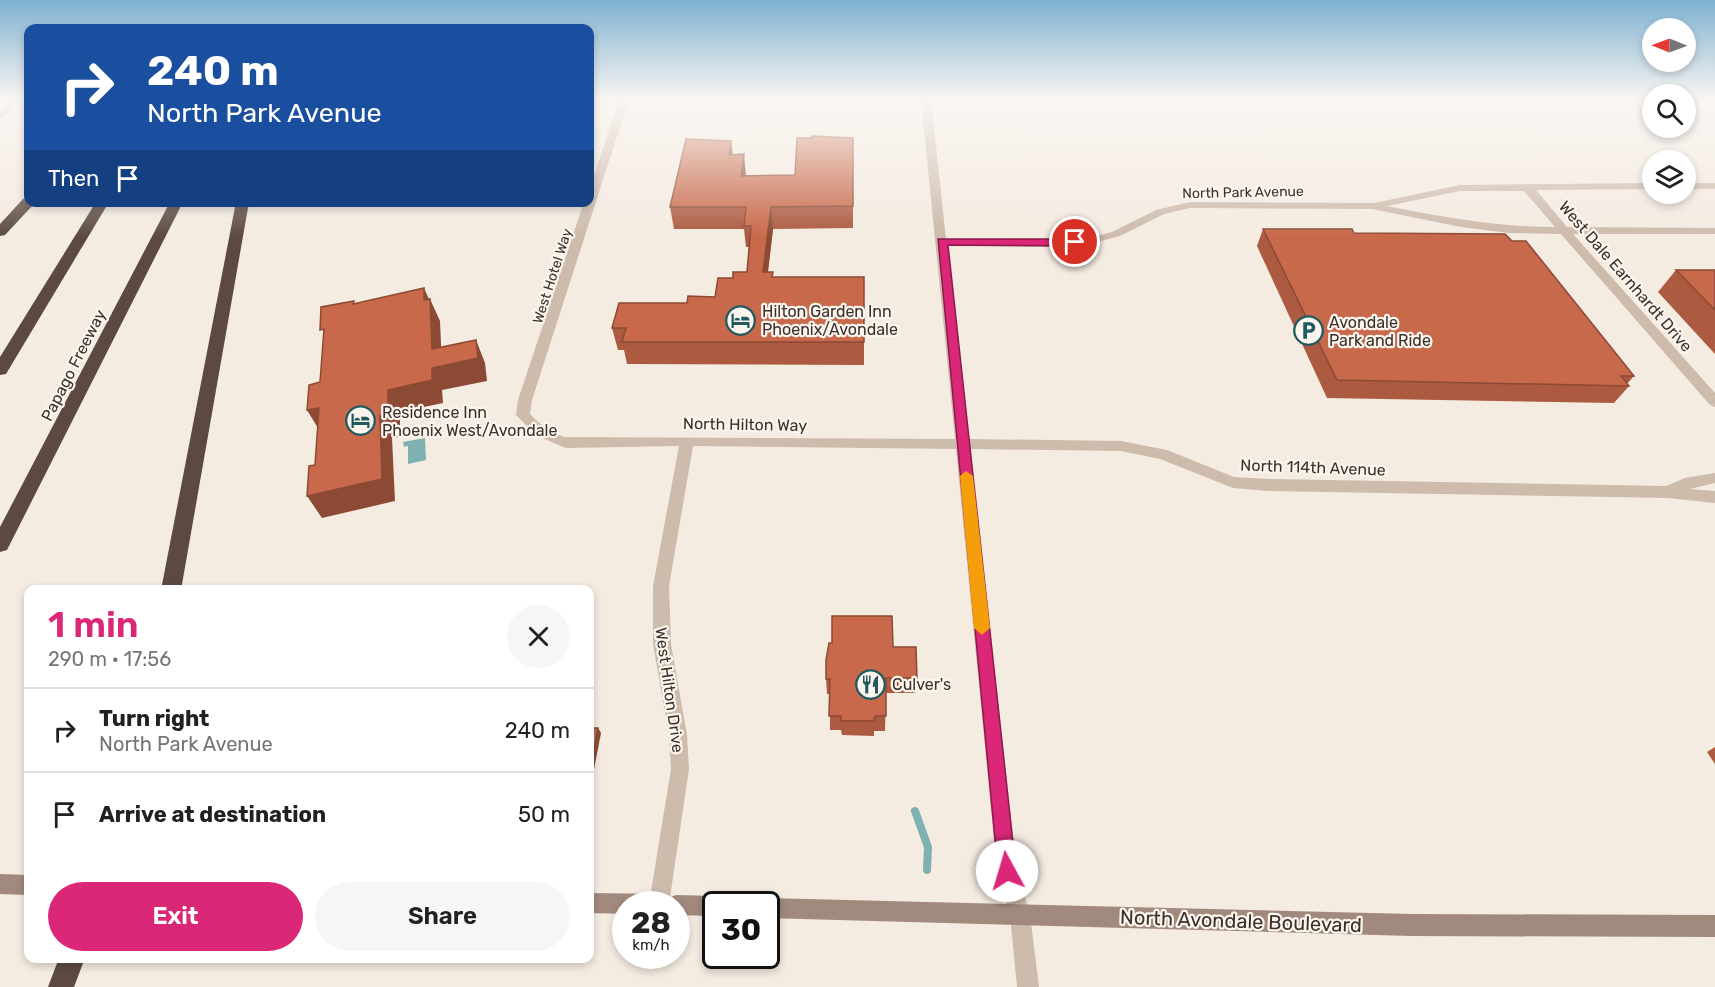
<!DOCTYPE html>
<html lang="en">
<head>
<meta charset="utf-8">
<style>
	body { margin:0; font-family:Rubik,sans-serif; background:#f6f6f6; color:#202124; height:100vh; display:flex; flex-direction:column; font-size:22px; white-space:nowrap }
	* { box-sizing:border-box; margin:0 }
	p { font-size:20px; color:#757577 }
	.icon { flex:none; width:33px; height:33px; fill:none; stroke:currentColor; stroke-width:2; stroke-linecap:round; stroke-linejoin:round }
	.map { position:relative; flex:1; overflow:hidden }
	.sheet { position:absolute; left:24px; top:585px; width:570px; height:378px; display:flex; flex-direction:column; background:#fff; border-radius:12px; box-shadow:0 3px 9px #0003 }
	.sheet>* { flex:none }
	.top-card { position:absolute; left:24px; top:24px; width:570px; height:183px; border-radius:12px; box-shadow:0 3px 9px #0003; background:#1a4fa0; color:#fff; overflow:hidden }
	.needle { width:39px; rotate:271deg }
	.buttons { position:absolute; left:1642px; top:18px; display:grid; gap:12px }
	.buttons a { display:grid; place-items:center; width:54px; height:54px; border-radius:50%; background:#fff; box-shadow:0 3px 9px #0003; font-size:30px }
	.speed { position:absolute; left:612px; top:891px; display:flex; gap:12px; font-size:30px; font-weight:700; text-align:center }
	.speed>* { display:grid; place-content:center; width:78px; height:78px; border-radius:50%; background:#fff; box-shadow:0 3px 9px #0003; line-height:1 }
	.speed small { font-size:15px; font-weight:400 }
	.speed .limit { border:3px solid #111; border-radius:9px; background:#fff; color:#111 }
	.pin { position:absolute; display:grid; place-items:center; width:51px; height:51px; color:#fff; margin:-26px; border:3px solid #fff; border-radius:50%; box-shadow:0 2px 6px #0007 }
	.me { position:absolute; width:66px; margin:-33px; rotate:354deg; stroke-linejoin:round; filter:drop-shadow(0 0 4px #0008) }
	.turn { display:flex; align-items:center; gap:21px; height:126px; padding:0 24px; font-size:27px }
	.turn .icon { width:78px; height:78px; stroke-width:2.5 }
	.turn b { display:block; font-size:42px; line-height:51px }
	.then { display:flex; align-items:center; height:57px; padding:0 24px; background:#0003; gap:12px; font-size:22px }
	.round { display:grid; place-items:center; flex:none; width:63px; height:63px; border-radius:32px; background:#f6f6f6 }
	.summary { display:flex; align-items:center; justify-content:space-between; height:102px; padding:0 24px }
	h1 { font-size:36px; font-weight:600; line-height:45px; color:#db2777 }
	.action { display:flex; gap:12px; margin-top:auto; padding:12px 24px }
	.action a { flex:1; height:69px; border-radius:36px; background:#db2777; color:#fff; font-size:24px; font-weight:600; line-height:69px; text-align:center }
	.action a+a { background:#f6f6f6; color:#202124 }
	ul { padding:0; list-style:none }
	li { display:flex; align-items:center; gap:18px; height:84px; padding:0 24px; border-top:2px solid #e0e0e0 }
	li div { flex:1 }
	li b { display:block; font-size:22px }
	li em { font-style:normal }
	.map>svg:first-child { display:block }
	.water { fill:#7fb0b2 }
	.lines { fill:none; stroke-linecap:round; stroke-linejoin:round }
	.stream-far1 { stroke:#7fb0b2; stroke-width:5 }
	.stream { stroke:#7fb0b2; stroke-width:8 }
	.street { fill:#cdbbac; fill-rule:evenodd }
	.secondary { fill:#a18a7d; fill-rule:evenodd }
	.highway { fill:#5c4a42; fill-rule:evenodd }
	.wall { fill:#ac5a40 }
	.shaded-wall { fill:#8c4a34 }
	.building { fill:#c8694b; stroke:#8c4a34; stroke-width:1.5 }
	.route { fill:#db2777; stroke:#8e194d; stroke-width:1.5 }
	.slow { fill:#f59e0b }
	.labels { text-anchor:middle; stroke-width:4.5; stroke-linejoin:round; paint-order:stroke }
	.far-street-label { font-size:14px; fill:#3b302b; stroke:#fbf5ee }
	.street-label { font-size:16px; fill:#3b302b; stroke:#fbf5ee }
	.poi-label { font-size:16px; fill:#3b302b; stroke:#fbf5ee; text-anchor:start }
	.near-street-label { font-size:20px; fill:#3b302b; stroke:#fbf5ee }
</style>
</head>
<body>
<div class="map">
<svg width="1715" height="987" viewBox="0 0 1715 987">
	<rect width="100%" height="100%" fill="#f4ebe1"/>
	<path class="water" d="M 425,438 L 426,460 L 408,464 L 408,446 L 404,447 L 403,442 Z"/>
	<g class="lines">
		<path class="stream-far1" d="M 0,116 L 19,99"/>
		<path class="stream" d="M 915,811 L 928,847 L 927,870"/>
		<g class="street">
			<path d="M 619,99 L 629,99 L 532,400 L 530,414 C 540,425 551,432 564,437 L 955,439 L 921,99 L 931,99 L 946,239 L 1057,241 L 1097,236 L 1112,232 L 1156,210 L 1190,202 L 1374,203 L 1460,185 L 1653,183 L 1653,189 L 1536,190 L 1567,227 L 1715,228 L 1715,234 L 1573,234 L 1715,393 L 1715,407 L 1710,405 L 1561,234 L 1509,233 L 1461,227 L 1372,209 L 1190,208 L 1164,214 L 1120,236 L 1097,242 L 1057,247 L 947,246 L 969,439 L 1121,441 L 1167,450 L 1234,477 L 1268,479 L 1666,486 L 1685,478 L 1715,473 L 1715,483 L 1690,489 L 1715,491 L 1715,503 L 1668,498 L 1268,491 L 1233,488 L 1160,459 L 1121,451 L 970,449 L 1017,871 L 1030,915 L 1039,987 L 1017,987 L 1010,915 L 997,871 L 956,449 L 693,446 L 669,586 L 671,644 L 687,735 L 689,769 L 669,904 L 649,904 L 671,769 L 669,735 L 653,644 L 653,586 L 679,446 L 566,448 L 537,436 L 516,415 L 518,400 L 584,202 L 590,202 L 590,188 ZM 1460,191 L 1524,191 L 1555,227 C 1497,227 1443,217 1387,206 Z"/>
			<rect x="1686" y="183" width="29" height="6"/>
		</g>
		<g class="secondary">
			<path d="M 0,874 L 28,875 L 28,895 L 0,894 Z"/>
			<path d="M 590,893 L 664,894 L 671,897 L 676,895 L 716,896 L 723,899 L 726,904 L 716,904 L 716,916 L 676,915 L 676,904 L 626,904 L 626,914 L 590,913 Z"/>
			<path d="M 766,898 L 1411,914 L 1715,915 L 1715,937 L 1411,936 L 766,918 L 766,904 L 757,904 L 759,901 Z"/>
		</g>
		<g class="highway">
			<path d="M 28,198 L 28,202 L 34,202 L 33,205 L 5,235 L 0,236 L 0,224 L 23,199 Z"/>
			<path d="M 96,202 L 109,202 L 6,374 L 0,375 L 0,357 Z"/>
			<path d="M 170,202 L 183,202 L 7,550 L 0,552 L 0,527 Z"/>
			<path d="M 236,202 L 249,202 L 181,590 L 161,590 Z"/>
			<path d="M 59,958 L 85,958 L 74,987 L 48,987 Z"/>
		</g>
	</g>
	<g class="wall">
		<path d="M 853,138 L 853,228 L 773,229 L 768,272 L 773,272 L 773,277 L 864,277 L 864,365 L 627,364 L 624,350 L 618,350 L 612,328 L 687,303 L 715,297 L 733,278 L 747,272 L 749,247 L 746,247 L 744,229 L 674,229 L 670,207 L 733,155 L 746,176 L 795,175 Z"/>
		<path d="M 1263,229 L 1512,241 L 1634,376 L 1627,384 L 1629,386 L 1614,403 L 1327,398 L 1257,246 Z"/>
		<path d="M 1676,270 L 1715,270 L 1715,354 L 1658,292 Z"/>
		<path d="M 893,647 L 917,678 L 915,693 L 886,693 L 885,731 L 874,731 L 874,736 L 842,735 L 841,730 L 830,730 L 830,694 L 827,694 L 826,679 Z"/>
		<path d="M 1715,747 L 1715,764 L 1707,752 Z"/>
	</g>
	<g class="shaded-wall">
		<path d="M 731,141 L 734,162 L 729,155 Z"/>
		<path d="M 744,154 L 746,176 L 741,176 Z"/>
		<path d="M 771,207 L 773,229 L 765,295 L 763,272 Z"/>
		<path d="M 424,288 L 431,304 L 430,299 L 440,321 L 442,366 L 476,340 L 485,363 L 487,381 L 442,390 L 443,403 L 400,412 L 400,437 L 392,438 L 395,501 L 322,518 L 307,496 L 380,416 L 388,390 L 432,368 L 432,349 L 424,300 Z"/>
		<path d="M 319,408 L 321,433 L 307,410 Z"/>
		<path d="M 598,728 L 601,733 L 590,790 L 590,773 Z"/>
	</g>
	<g class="building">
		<path d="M 812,136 L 853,138 L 853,206 L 771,207 L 763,272 L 773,272 L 772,277 L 864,277 L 864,342 L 622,342 L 626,328 L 612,328 L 619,303 L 687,303 L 688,296 L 715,297 L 718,278 L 733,278 L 733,272 L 747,272 L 751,226 L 744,226 L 746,207 L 670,207 L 686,139 L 731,141 L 729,155 L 744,154 L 741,176 L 795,175 L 797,138 L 812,138 Z"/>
		<path d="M 1263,229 L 1352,229 L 1354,233 L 1505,234 L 1512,241 L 1526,241 L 1634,376 L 1621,376 L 1629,386 L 1337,380 Z"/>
		<path d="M 1676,270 L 1715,270 L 1715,310 Z"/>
		<path d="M 424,288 L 424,300 L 430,299 L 432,349 L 476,340 L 478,358 L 432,368 L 432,380 L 388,390 L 388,414 L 380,416 L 382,479 L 307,496 L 309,466 L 315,465 L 319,408 L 307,410 L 309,385 L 320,382 L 324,329 L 320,330 L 321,307 L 354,301 L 353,304 Z"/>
		<path d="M 832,616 L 892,616 L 893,647 L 916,647 L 917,678 L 886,678 L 886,716 L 875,716 L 874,721 L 841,721 L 841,716 L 829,716 L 830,679 L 826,679 L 826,660 L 829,643 L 832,643 Z"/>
		<path d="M 590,728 L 598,728 L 590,773 Z"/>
	</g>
	<linearGradient id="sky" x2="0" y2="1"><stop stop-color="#7eb2d2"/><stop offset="0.42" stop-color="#faf6f2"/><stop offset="1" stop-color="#faf6f2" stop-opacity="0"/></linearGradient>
	<rect width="1715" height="237" fill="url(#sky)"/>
	<path class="route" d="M 938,239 L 1075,239 L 1080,242 L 1075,246 L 948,245 L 1016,871 L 1013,877 L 1007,880 L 1000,877 L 998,871 Z"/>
	<path class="slow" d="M 966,471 L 973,476 L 990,628 L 982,635 L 974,628 L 960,476 Z"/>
	<defs>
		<symbol id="hotel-ring" viewBox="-11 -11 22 22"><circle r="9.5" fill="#fbf5ee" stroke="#1f5a5e" stroke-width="1.5"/><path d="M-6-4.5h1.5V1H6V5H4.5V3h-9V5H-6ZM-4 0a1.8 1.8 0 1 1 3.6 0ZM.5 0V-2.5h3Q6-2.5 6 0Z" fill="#1f5a5e"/></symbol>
		<symbol id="parking-ring" viewBox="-11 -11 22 22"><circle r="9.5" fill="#fbf5ee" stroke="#1f5a5e" stroke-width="1.5"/><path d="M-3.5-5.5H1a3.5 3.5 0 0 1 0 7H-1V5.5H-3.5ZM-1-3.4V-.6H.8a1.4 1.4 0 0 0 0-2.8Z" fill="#1f5a5e"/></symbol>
		<symbol id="restaurant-ring" viewBox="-11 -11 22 22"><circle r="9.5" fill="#fbf5ee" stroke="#1f5a5e" stroke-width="1.5"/><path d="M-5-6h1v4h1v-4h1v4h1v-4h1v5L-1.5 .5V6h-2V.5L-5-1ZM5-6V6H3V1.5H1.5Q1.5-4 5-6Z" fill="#1f5a5e"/></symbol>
	</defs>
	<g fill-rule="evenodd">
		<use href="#hotel-ring" x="724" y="304" width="33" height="33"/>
		<use href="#parking-ring" x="1292" y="314" width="33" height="33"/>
		<use href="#hotel-ring" x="344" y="404" width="33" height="33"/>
		<use href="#restaurant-ring" x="854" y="668" width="33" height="33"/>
	</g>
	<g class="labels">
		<g class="far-street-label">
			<text transform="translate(1243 192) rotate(-1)" y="5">North Park Avenue</text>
			<text transform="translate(552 276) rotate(-72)" y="5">West Hotel Way</text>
		</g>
		<g class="street-label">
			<text transform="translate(1626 276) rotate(49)" y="6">West Dale Earnhardt Drive</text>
			<text transform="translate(73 365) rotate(-63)" y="6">Papago Freeway</text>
			<text transform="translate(745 424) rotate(1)" y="6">North Hilton Way</text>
			<text transform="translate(1313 467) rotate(2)" y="6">North 114th Avenue</text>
			<text transform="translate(670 690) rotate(82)" y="6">West Hilton Drive</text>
		</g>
		<g class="poi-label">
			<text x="762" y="317">Hilton Garden Inn<tspan x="762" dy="18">Phoenix/Avondale</tspan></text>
			<text x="1329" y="328">Avondale<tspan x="1329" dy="18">Park and Ride</tspan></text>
			<text x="382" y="418">Residence Inn<tspan x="382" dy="18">Phoenix West/Avondale</tspan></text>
			<text x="892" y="690">Culver's</text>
		</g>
		<g class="near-street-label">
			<text transform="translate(1241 921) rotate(2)" y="7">North Avondale Boulevard</text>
		</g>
	</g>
</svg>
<div class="buttons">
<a><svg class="needle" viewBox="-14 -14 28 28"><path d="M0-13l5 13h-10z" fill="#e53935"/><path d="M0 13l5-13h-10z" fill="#757577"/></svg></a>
<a><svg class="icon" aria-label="search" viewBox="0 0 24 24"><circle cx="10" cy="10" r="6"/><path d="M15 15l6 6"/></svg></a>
<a><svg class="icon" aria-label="layers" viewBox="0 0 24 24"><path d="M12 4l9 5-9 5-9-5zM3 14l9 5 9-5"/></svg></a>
</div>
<div class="speed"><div>28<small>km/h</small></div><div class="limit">30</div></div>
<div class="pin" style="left:1075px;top:242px;background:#d93025"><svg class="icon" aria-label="arrive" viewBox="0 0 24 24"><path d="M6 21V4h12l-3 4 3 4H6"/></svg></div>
<svg class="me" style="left:1007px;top:871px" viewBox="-20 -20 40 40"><circle r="19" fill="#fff"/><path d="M0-13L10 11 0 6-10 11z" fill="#db2777"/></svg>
<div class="top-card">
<div class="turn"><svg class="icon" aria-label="right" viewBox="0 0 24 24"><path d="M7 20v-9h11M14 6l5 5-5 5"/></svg><div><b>240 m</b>North Park Avenue</div></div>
<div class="then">Then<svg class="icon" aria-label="arrive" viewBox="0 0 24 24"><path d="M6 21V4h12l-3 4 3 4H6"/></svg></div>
</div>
<section class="sheet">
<div class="summary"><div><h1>1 min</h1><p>290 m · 17:56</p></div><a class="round"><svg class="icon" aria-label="close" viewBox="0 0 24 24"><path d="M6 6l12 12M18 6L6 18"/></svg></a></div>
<ul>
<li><svg class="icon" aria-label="right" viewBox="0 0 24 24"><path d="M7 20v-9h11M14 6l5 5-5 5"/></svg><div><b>Turn right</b><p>North Park Avenue</p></div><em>240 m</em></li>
<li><svg class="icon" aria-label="arrive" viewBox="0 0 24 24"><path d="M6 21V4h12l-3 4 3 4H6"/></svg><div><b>Arrive at destination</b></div><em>50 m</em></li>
</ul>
<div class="action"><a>Exit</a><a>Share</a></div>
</section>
</div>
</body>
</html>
